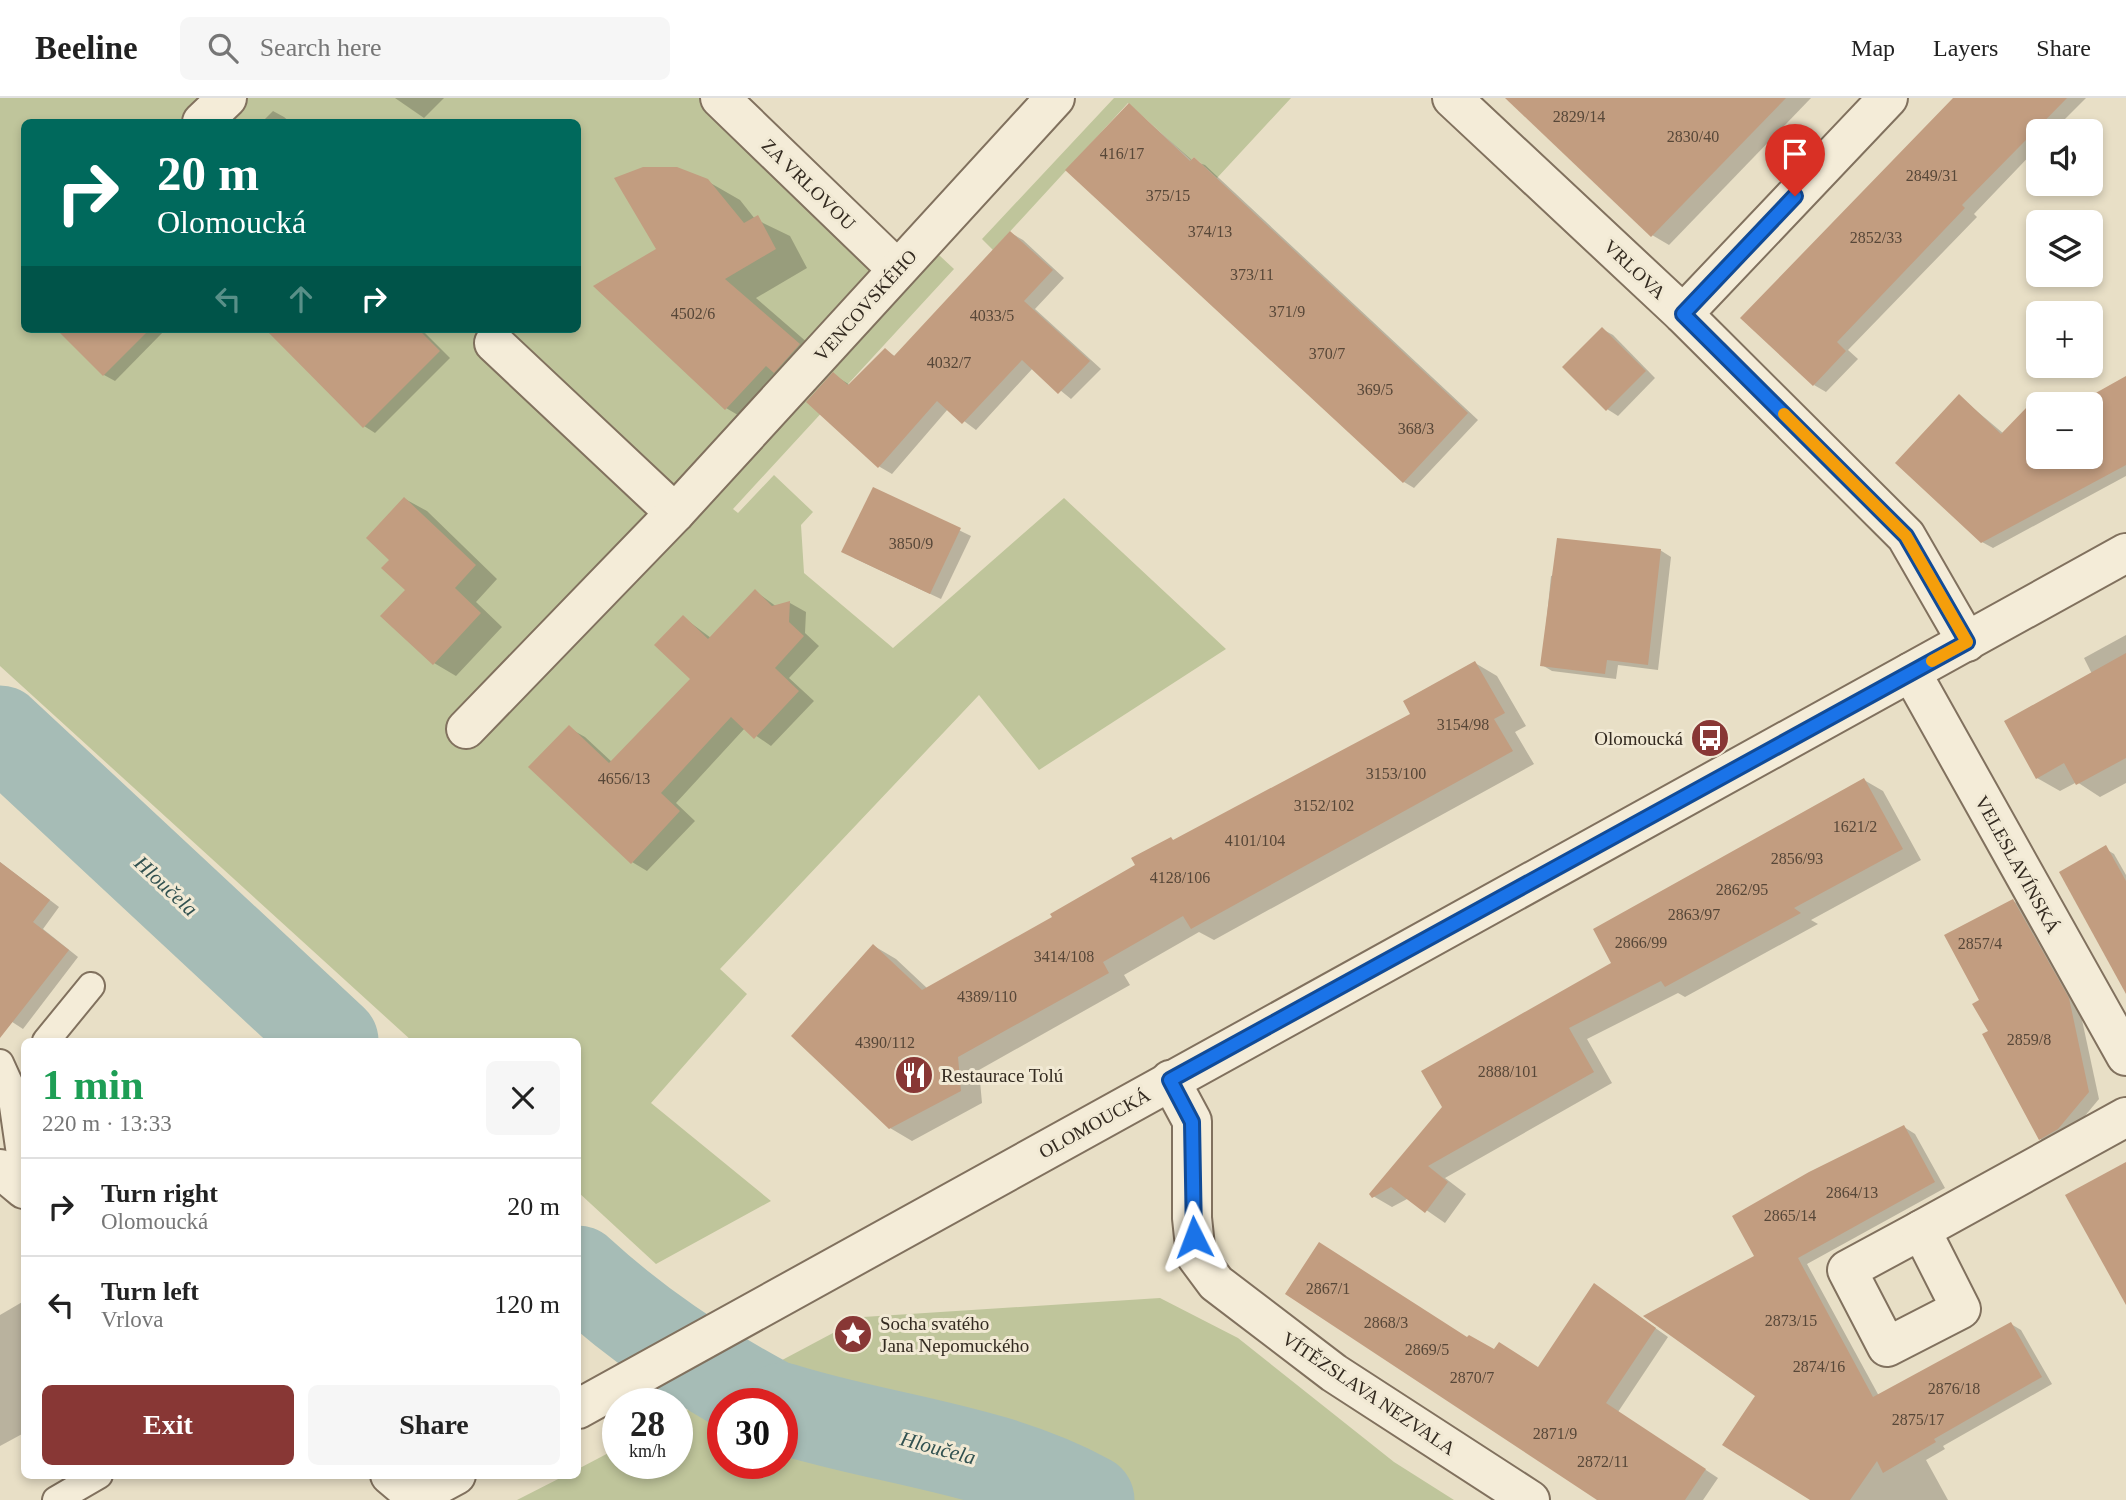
<!DOCTYPE html>
<html lang="en">
<head>
<meta charset="utf-8">
<style>
	body { margin:0; font-family:"Times New Roman",serif; background:#f6f6f6; color:#222; height:100vh; display:flex; flex-direction:column; font-size:26px; white-space:nowrap }
	* { box-sizing:border-box; margin:0 }
	p { font-size:23px; color:#767676 }
	.icon { flex:none; width:38px; height:38px; fill:none; stroke:currentColor; stroke-width:2; stroke-linecap:round; stroke-linejoin:round }
	.map { position:relative; flex:1; overflow:hidden }
	.sheet { position:absolute; left:21px; top:940px; width:560px; height:441px; display:flex; flex-direction:column; background:#fff; border-radius:10px; box-shadow:0 4px 10px #0003 }
	.sheet>* { flex:none }
	.banner { position:absolute; left:21px; top:21px; width:560px; height:214px; border-radius:10px; box-shadow:0 4px 10px #0003; background:#00695c; color:#fff; overflow:hidden }
	.tools { position:absolute; left:2026px; top:21px; display:grid; gap:14px }
	.tools a { display:grid; place-items:center; width:77px; height:77px; border-radius:10px; background:#fff; box-shadow:0 4px 10px #0003; font-size:35px }
	.speed { position:absolute; left:602px; top:1290px; display:flex; gap:14px; font-size:35px; font-weight:700; text-align:center }
	.speed>* { display:grid; place-content:center; width:91px; height:91px; border-radius:50%; background:#fff; box-shadow:0 4px 10px #0003; line-height:1 }
	.speed small { font-size:18px; font-weight:400 }
	.speed .limit { border:10px solid #d22; background:#fff; color:#111 }
	.pin { position:absolute; display:grid; place-items:center; width:60px; height:60px; color:#fff; margin:-72px -30px; border-radius:50% 50% 50% 0; rotate:-45deg; box-shadow:0 0 7px #0007 }
	.pin .icon { rotate:45deg }
	.me { position:absolute; width:77px; margin:-38px; rotate:357deg; stroke-linejoin:round; filter:drop-shadow(0 0 5px #0008) }
	.turn { display:flex; align-items:center; gap:24px; height:147px; padding:0 21px; font-size:32px }
	.turn .icon { width:91px; height:91px; stroke-width:2.5 }
	.turn b { display:block; font-size:49px; line-height:60px }
	.lanes { display:flex; align-items:center; height:66px; padding:0 21px; background:#0003; justify-content:center; gap:35px; direction:ltr }
	.lanes .off { opacity:.35 }
	.round { display:grid; place-items:center; flex:none; width:74px; height:74px; border-radius:10px; background:#f6f6f6 }
	.overview { display:flex; align-items:center; justify-content:space-between; height:119px; padding:0 21px }
	h1 { font-size:42px; font-weight:700; line-height:52px; color:#1e9e55 }
	.button { display:flex; gap:14px; margin-top:auto; padding:14px 21px }
	.button a { flex:1; height:80px; border-radius:10px; background:#883735; color:#fff; font-size:28px; font-weight:700; line-height:80px; text-align:center }
	.button a+a { background:#f6f6f6; color:#222 }
	ul { padding:0; list-style:none }
	li { display:flex; align-items:center; gap:21px; height:98px; padding:0 21px; border-top:2px solid #e0e0e0 }
	li div { flex:1 }
	li b { display:block; font-size:26px }
	li em { font-style:normal }
	header { display:flex; align-items:center; gap:42px; box-sizing:border-box; height:98px; padding:0 35px; background:#fff; border-bottom:2px solid #e0e0e0 }
	header strong { font-size:33px }
	nav { display:flex; gap:38px; margin-inline-start:auto; font-size:24px }
	.search { width:490px; height:63px; background:#f6f6f6; display:flex; align-items:center; gap:18px; box-sizing:border-box; padding:0 24px; border-radius:10px; color:#767676; font-size:26px }
	.map>svg:first-child { display:block }
	.green { fill:#bfc59b; fill-rule:evenodd }
	.shadow { fill:#0003 }
	.lines { fill:none; stroke-linecap:round; stroke-linejoin:round }
	.river { stroke:#a6bcb6; stroke-width:91 }
	.building { fill:#c29d80 }
	.service-casing { stroke:#81715e; stroke-width:30 }
	.minor-casing { stroke:#81715e; stroke-width:42 }
	.tertiary-casing { stroke:#81715e; stroke-width:42 }
	.service { stroke:#f4ecd8; stroke-width:26 }
	.minor { stroke:#f4ecd8; stroke-width:38 }
	.tertiary { stroke:#f4ecd8; stroke-width:38 }
	.route-casing { stroke:#114b97; stroke-width:18 }
	.route { stroke:#1a73e8; stroke-width:12 }
	.slow { stroke:#f59e0b; stroke-width:12 }
	.labels { text-anchor:middle; stroke-width:6; stroke-linejoin:round; paint-order:stroke }
	.number-label { font-size:16px; fill:#574738 }
	.street-label { font-size:19px; fill:#332a20; stroke:#f1e9d4 }
	.poi-label { font-size:19px; fill:#332a20; stroke:#f1e9d4; text-anchor:start }
	.water-label { font-size:21px; font-style:italic; fill:#315150; stroke:#f1e9d4 }
</style>
</head>
<body>
<header>
<strong>Beeline</strong>
<div class="search"><svg class="icon" aria-label="search" viewBox="0 0 24 24"><circle cx="10" cy="10" r="6"/><path d="M15 15l6 6"/></svg>Search here</div>
<nav><a>Map</a><a>Layers</a><a>Share</a></nav>
</header>
<div class="map">
<svg width="2126" height="1402" viewBox="0 0 2126 1402">
	<rect width="100%" height="100%" fill="#e8dfc6"/>
	<g class="green">
		<path d="M 0,0 L 210,0 L 185,24 L 24,24 L 24,231 L 578,231 L 578,24 L 221,24 L 246,0 L 717,0 L 899,171 L 925,144 L 954,171 L 733,411 L 738,415 L 774,377 L 813,414 L 801,427 L 804,475 L 893,550 L 1064,400 L 1226,551 L 1039,672 L 979,597 L 720,871 L 747,896 L 651,1005 L 771,1103 L 656,1166 L 578,1094 L 578,943 L 412,943 L 0,568 Z"/>
		<path d="M 1114,0 L 1291,0 L 1217,80 L 1194,59 L 1191,62 L 1128,5 L 993,152 L 982,141 Z"/>
		<path d="M 1160,1200 L 1238,1240 L 1394,1364 L 1454,1402 L 517,1402 L 566,1377 L 578,1377 L 578,1371 L 618,1350 L 618,1365 L 677,1365 L 677,1318 L 863,1219 ZM 723,1306 L 782,1306 L 782,1365 L 723,1365 Z"/>
	</g>
	<g class="shadow">
		<path d="M 395,0 L 444,0 L 424,20 Z"/>
		<path d="M 1507,0 L 1811,0 L 1669,147 L 1652,137 Z"/>
		<path d="M 1954,0 L 2086,0 L 2053,33 L 2039,33 L 2039,48 L 1974,116 L 1977,119 L 1848,252 L 1858,261 L 1826,294 L 1814,287 Z"/>
		<path d="M 1129,7 L 1193,63 L 1205,67 L 1478,322 L 1414,390 L 1404,384 Z"/>
		<path d="M 273,13 L 284,19 L 290,24 L 262,24 Z"/>
		<path d="M 707,83 L 740,102 L 755,121 L 790,138 L 807,170 L 756,200 L 831,265 L 758,329 L 726,310 L 659,151 Z"/>
		<path d="M 1011,135 L 1023,142 L 1064,180 L 1035,211 L 1101,271 L 1071,301 L 1033,270 L 976,332 L 948,311 L 892,376 L 880,369 L 809,304 L 834,277 L 850,287 L 885,252 L 896,259 Z"/>
		<path d="M 166,231 L 115,283 L 104,277 L 60,232 Z"/>
		<path d="M 267,231 L 421,231 L 450,260 L 375,335 L 364,328 Z"/>
		<path d="M 1602,231 L 1613,237 L 1655,280 L 1618,318 L 1607,311 Z"/>
		<path d="M 2126,280 L 2126,378 L 1993,450 L 1982,444 L 1959,298 L 2004,336 L 2027,311 L 2038,317 L 2039,359 L 2091,359 L 2091,306 L 2079,306 Z"/>
		<path d="M 874,391 L 971,438 L 941,501 L 854,460 Z"/>
		<path d="M 405,401 L 427,413 L 497,481 L 476,504 L 502,529 L 456,578 L 434,565 L 407,492 Z"/>
		<path d="M 1660,452 L 1671,459 L 1658,572 L 1618,567 L 1616,581 L 1552,573 L 1542,567 L 1551,478 Z"/>
		<path d="M 755,493 L 777,509 L 790,505 L 806,514 L 805,535 L 819,548 L 789,580 L 814,603 L 771,648 L 745,630 L 676,705 L 695,723 L 647,773 L 632,764 L 569,630 L 585,639 L 613,665 L 693,580 L 683,519 L 711,540 Z"/>
		<path d="M 2126,537 L 2126,685 L 2100,699 L 2077,684 L 2060,693 L 2037,680 L 2092,576 L 2084,560 Z"/>
		<path d="M 1475,565 L 1497,578 L 1526,628 L 1515,634 L 1534,666 L 1214,842 L 1199,834 L 1124,877 L 1130,887 L 979,972 L 982,1005 L 912,1043 L 890,1030 L 874,848 L 896,861 L 928,891 L 1054,820 L 1137,767 L 1171,741 L 1175,743 L 1412,617 Z"/>
		<path d="M 1864,682 L 1883,693 L 1921,762 L 1811,822 L 1818,826 L 1685,899 L 1678,895 L 1587,941 L 1612,985 L 1445,1080 L 1466,1096 L 1445,1125 L 1409,1100 L 1392,1109 L 1373,1098 L 1614,865 Z"/>
		<path d="M 2104,750 L 2114,756 L 2126,777 L 2126,893 Z"/>
		<path d="M 0,764 L 59,809 L 43,831 L 78,859 L 23,931 L 0,916 Z"/>
		<path d="M 2013,803 L 2024,809 L 2079,908 L 2099,1001 L 2069,1037 L 2051,1047 L 2040,1041 L 1990,934 L 1981,903 Z"/>
		<path d="M 1904,1029 L 1915,1036 L 1945,1090 L 1807,1166 L 1879,1298 L 2011,1226 L 2021,1232 L 2052,1286 L 1943,1348 L 1945,1351 L 1926,1362 L 1948,1402 L 1813,1402 L 1758,1297 L 1757,1158 Z"/>
		<path d="M 1595,1187 L 1668,1239 L 1618,1314 L 1718,1380 L 1703,1402 L 1600,1402 L 1468,1241 L 1539,1271 Z"/>
		<path d="M 24,1203 L 24,1335 L 0,1348 L 0,1217 Z"/>
	</g>
	<g class="lines">
		<g class="river">
			<path d="M 0,633 L 333,943"/>
			<path d="M 578,1173 C 638,1228 697,1267 769,1306"/>
			<path d="M 782,1310 C 883,1342 995,1350 1089,1402"/>
		</g>
	</g>
	<g class="building">
		<path d="M 1505,0 L 1786,0 L 1651,139 Z"/>
		<path d="M 1953,0 L 2067,0 L 1962,107 L 1965,110 L 1837,244 L 1846,253 L 1813,288 L 1740,220 Z"/>
		<path d="M 1129,5 L 1190,63 L 1194,59 L 1468,315 L 1403,385 L 1065,72 Z"/>
		<path d="M 643,69 L 677,69 L 708,81 L 744,125 L 758,117 L 776,151 L 725,181 L 800,246 L 774,275 L 766,268 L 725,312 L 593,188 L 656,151 L 614,80 Z"/>
		<path d="M 1010,133 L 1053,172 L 1024,203 L 1090,263 L 1058,296 L 1022,262 L 962,326 L 937,303 L 878,370 L 806,304 L 833,274 L 848,287 L 885,250 L 894,258 Z"/>
		<path d="M 1602,229 L 1646,273 L 1606,313 L 1562,269 Z"/>
		<path d="M 56,231 L 150,231 L 103,278 Z"/>
		<path d="M 265,231 L 418,231 L 440,253 L 363,330 Z"/>
		<path d="M 2126,278 L 2126,367 L 1981,445 L 1895,365 L 1959,296 L 2001,336 L 2027,309 L 2039,327 L 2039,359 L 2091,359 L 2091,306 L 2076,306 Z"/>
		<path d="M 873,389 L 961,430 L 930,496 L 841,454 Z"/>
		<path d="M 404,399 L 476,467 L 455,490 L 481,515 L 433,567 L 380,518 L 405,492 L 381,470 L 389,462 L 366,440 Z"/>
		<path d="M 1557,440 L 1661,451 L 1648,567 L 1607,562 L 1605,576 L 1540,568 Z"/>
		<path d="M 755,491 L 772,508 L 790,503 L 789,524 L 804,538 L 775,570 L 799,593 L 754,641 L 731,619 L 661,695 L 680,713 L 631,766 L 528,669 L 569,627 L 609,665 L 690,581 L 654,547 L 683,517 L 708,541 Z"/>
		<path d="M 2126,555 L 2126,660 L 2076,687 L 2064,665 L 2036,681 L 2004,623 Z"/>
		<path d="M 1475,563 L 1505,615 L 1494,621 L 1513,653 L 1191,831 L 1183,818 L 1103,864 L 1109,875 L 958,959 L 961,993 L 889,1031 L 791,938 L 873,846 L 922,892 L 1052,819 L 1050,816 L 1135,767 L 1131,760 L 1171,739 L 1173,742 L 1410,616 L 1403,603 Z"/>
		<path d="M 1864,680 L 1903,751 L 1794,810 L 1801,815 L 1665,889 L 1661,883 L 1569,930 L 1594,974 L 1428,1068 L 1448,1084 L 1425,1115 L 1391,1089 L 1372,1100 L 1369,1096 L 1442,1009 L 1421,973 L 1611,865 L 1593,831 Z"/>
		<path d="M 2106,747 L 2126,783 L 2126,896 L 2059,774 Z"/>
		<path d="M 0,764 L 50,802 L 33,824 L 69,852 L 0,940 Z"/>
		<path d="M 2013,801 L 2069,900 L 2089,994 L 2058,1031 L 2039,1042 L 1982,936 L 1988,933 L 1972,906 L 1979,902 L 1944,837 Z"/>
		<path d="M 1904,1027 L 1935,1084 L 1798,1160 L 1873,1299 L 2011,1224 L 2042,1279 L 1934,1341 L 1936,1344 L 1883,1375 L 1877,1363 L 1850,1402 L 1810,1402 L 1722,1347 L 1755,1298 L 1643,1218 L 1754,1158 L 1732,1118 L 1809,1074 Z"/>
		<path d="M 2126,1064 L 2126,1207 L 2065,1097 Z"/>
		<path d="M 1319,1144 L 1467,1239 L 1469,1237 L 1494,1251 L 1499,1244 L 1538,1269 L 1594,1185 L 1656,1230 L 1606,1305 L 1706,1371 L 1685,1402 L 1597,1402 L 1285,1196 Z"/>
	</g>
	<g class="lines">
		<defs>
			<g id="service">
				<path d="M 46,943 L 91,888"/>
				<path d="M 0,965 L 10,987 L 24,1084"/>
				<path d="M 56,1402 L 99,1377"/>
			</g>
			<g id="minor">
				<path d="M 720,0 L 897,171"/>
				<path d="M 1452,0 L 1683,216 L 1906,438 L 1967,544"/>
				<path d="M 202,24 L 227,0"/>
				<path d="M 1683,216 L 1888,0"/>
				<path d="M 494,245 L 675,415"/>
				<path d="M 1911,574 L 2126,958"/>
				<path d="M 466,631 L 675,415 L 1055,0"/>
				<path d="M 1170,982 L 1192,1023 L 1192,1120 L 1196,1158 L 1216,1185 L 1334,1275 L 1530,1402"/>
				<path d="M 0,1071 L 24,1091"/>
				<path d="M 1921,1132 L 1961,1211 L 1887,1249 L 1847,1172 Z"/>
				<path d="M 1921,1132 L 2126,1019"/>
				<path d="M 390,1377 L 416,1399"/>
			</g>
			<g id="tertiary">
				<path d="M 578,1311 L 2126,455"/>
				<path d="M 410,1402 L 456,1377"/>
			</g>
		</defs>
		<use href="#service" class="service-casing"/>
		<use href="#minor" class="minor-casing"/>
		<use href="#tertiary" class="tertiary-casing"/>
		<use href="#service" class="service"/>
		<use href="#minor" class="minor"/>
		<use href="#tertiary" class="tertiary"/>
	</g>
	<g class="lines">
		<defs>
			<path id="route" d="M 1194,1139 L 1192,1024 L 1170,982 L 1967,544 L 1906,438 L 1683,216 L 1795,98"/>
		</defs>
		<use href="#route" class="route-casing"/>
		<use href="#route" class="route"/>
		<path class="slow" d="M 1784,316 L 1906,438 L 1967,544 L 1932,563"/>
	</g>
	<defs>
		<symbol id="bus-disc" viewBox="-11 -11 22 22"><circle r="9.5" fill="#883735" stroke="#f1e9d4"/><path d="M-5-6H5V4H4V6H2V4H-2V6H-4V4H-5ZM-3.5-4V0h7V-4ZM-3.5 1.2v1.5H-2V1.2ZM2 1.2v1.5H3.5V1.2Z" fill="#fff"/></symbol>
		<symbol id="restaurant-disc" viewBox="-11 -11 22 22"><circle r="9.5" fill="#883735" stroke="#f1e9d4"/><path d="M-5-6h1v4h1v-4h1v4h1v-4h1v5L-1.5 .5V6h-2V.5L-5-1ZM5-6V6H3V1.5H1.5Q1.5-4 5-6Z" fill="#fff"/></symbol>
		<symbol id="sight-disc" viewBox="-11 -11 22 22"><circle r="9.5" fill="#883735" stroke="#f1e9d4"/><path d="M0-6L1.8-2.2L6-1.7L2.9 1.2L3.7 5.4L0 3.3L-3.7 5.4L-2.9 1.2L-6-1.7L-1.8-2.2Z" fill="#fff"/></symbol>
	</defs>
	<g fill-rule="evenodd">
		<use href="#bus-disc" x="1688" y="618" width="44" height="44"/>
		<use href="#restaurant-disc" x="892" y="955" width="44" height="44"/>
		<use href="#sight-disc" x="831" y="1214" width="44" height="44"/>
	</g>
	<g class="labels">
		<g class="number-label">
			<text x="1579" y="24">2829/14</text>
			<text x="1693" y="44">2830/40</text>
			<text x="1122" y="61">416/17</text>
			<text x="1932" y="83">2849/31</text>
			<text x="1168" y="103">375/15</text>
			<text x="1210" y="139">374/13</text>
			<text x="1876" y="145">2852/33</text>
			<text x="1252" y="182">373/11</text>
			<text x="1287" y="219">371/9</text>
			<text x="693" y="221">4502/6</text>
			<text x="992" y="223">4033/5</text>
			<text x="1327" y="261">370/7</text>
			<text x="949" y="270">4032/7</text>
			<text x="1375" y="297">369/5</text>
			<text x="1416" y="336">368/3</text>
			<text x="911" y="451">3850/9</text>
			<text x="1463" y="632">3154/98</text>
			<text x="1396" y="681">3153/100</text>
			<text x="624" y="686">4656/13</text>
			<text x="1324" y="713">3152/102</text>
			<text x="1855" y="734">1621/2</text>
			<text x="1255" y="748">4101/104</text>
			<text x="1797" y="766">2856/93</text>
			<text x="1180" y="785">4128/106</text>
			<text x="1742" y="797">2862/95</text>
			<text x="1694" y="822">2863/97</text>
			<text x="1641" y="850">2866/99</text>
			<text x="1980" y="851">2857/4</text>
			<text x="1064" y="864">3414/108</text>
			<text x="987" y="904">4389/110</text>
			<text x="2029" y="947">2859/8</text>
			<text x="885" y="950">4390/112</text>
			<text x="1508" y="979">2888/101</text>
			<text x="1852" y="1100">2864/13</text>
			<text x="1790" y="1123">2865/14</text>
			<text x="1328" y="1196">2867/1</text>
			<text x="1791" y="1228">2873/15</text>
			<text x="1386" y="1230">2868/3</text>
			<text x="1427" y="1257">2869/5</text>
			<text x="1819" y="1274">2874/16</text>
			<text x="1472" y="1285">2870/7</text>
			<text x="1954" y="1296">2876/18</text>
			<text x="1918" y="1327">2875/17</text>
			<text x="1555" y="1341">2871/9</text>
			<text x="1603" y="1369">2872/11</text>
		</g>
		<g class="street-label">
			<text transform="translate(809 86) rotate(44)" y="7">ZA VRLOVOU</text>
			<text transform="translate(1635 171) rotate(43)" y="7">VRLOVA</text>
			<text transform="translate(865 207) rotate(-48)" y="7">VENCOVSKÉHO</text>
			<text transform="translate(2018 766) rotate(61)" y="7">VELESLAVÍNSKÁ</text>
			<text transform="translate(1094 1025) rotate(-29)" y="7">OLOMOUCKÁ</text>
			<text transform="translate(1369 1295) rotate(34)" y="7">VÍTĚZSLAVA NEZVALA</text>
		</g>
		<g class="poi-label">
			<text x="1683" y="647" text-anchor="end">Olomoucká</text>
			<text x="941" y="984">Restaurace Tolú</text>
			<text x="880" y="1232">Socha svatého<tspan x="880" dy="22">Jana Nepomuckého</tspan></text>
		</g>
		<g class="water-label">
			<text transform="translate(166 788) rotate(43)" y="7">Hloučela</text>
			<text transform="translate(938 1350) rotate(15)" y="7">Hloučela</text>
		</g>
	</g>
</svg>
<div class="tools">
<a><svg class="icon" aria-label="sound" viewBox="0 0 24 24"><path d="M4 9h4l5-4v14l-5-4H4zM17 9q2 3 0 6"/></svg></a>
<a><svg class="icon" aria-label="layers" viewBox="0 0 24 24"><path d="M12 4l9 5-9 5-9-5zM3 14l9 5 9-5"/></svg></a>
<a>+</a>
<a>−</a>
</div>
<div class="speed"><div>28<small>km/h</small></div><div class="limit">30</div></div>
<div class="pin" style="left:1795px;top:98px;background:#d93025"><svg class="icon" aria-label="arrive" viewBox="0 0 24 24"><path d="M6 21V4h12l-3 4 3 4H6"/></svg></div>
<svg class="me" style="left:1194px;top:1139px" viewBox="-20 -20 40 40"><path d="M0-17L14 15 0 8-14 15z" fill="#1a73e8" stroke="#fff" stroke-width="4"/></svg>
<div class="banner">
<div class="turn"><svg class="icon" aria-label="right" viewBox="0 0 24 24"><path d="M7 20v-9h11M14 6l5 5-5 5"/></svg><div><b>20 m</b>Olomoucká</div></div>
<div class="lanes"><svg class="icon off" aria-label="left" viewBox="0 0 24 24"><path d="M17 20v-9H6M10 6l-5 5 5 5"/></svg><svg class="icon off" aria-label="ahead" viewBox="0 0 24 24"><path d="M12 20V5M6 11l6-6 6 6"/></svg><svg class="icon" aria-label="right" viewBox="0 0 24 24"><path d="M7 20v-9h11M14 6l5 5-5 5"/></svg></div>
</div>
<section class="sheet">
<div class="overview"><div><h1>1 min</h1><p>220 m · 13:33</p></div><a class="round"><svg class="icon" aria-label="close" viewBox="0 0 24 24"><path d="M6 6l12 12M18 6L6 18"/></svg></a></div>
<ul>
<li><svg class="icon" aria-label="right" viewBox="0 0 24 24"><path d="M7 20v-9h11M14 6l5 5-5 5"/></svg><div><b>Turn right</b><p>Olomoucká</p></div><em>20 m</em></li>
<li><svg class="icon" aria-label="left" viewBox="0 0 24 24"><path d="M17 20v-9H6M10 6l-5 5 5 5"/></svg><div><b>Turn left</b><p>Vrlova</p></div><em>120 m</em></li>
</ul>
<div class="button"><a>Exit</a><a>Share</a></div>
</section>
</div>
</body>
</html>
